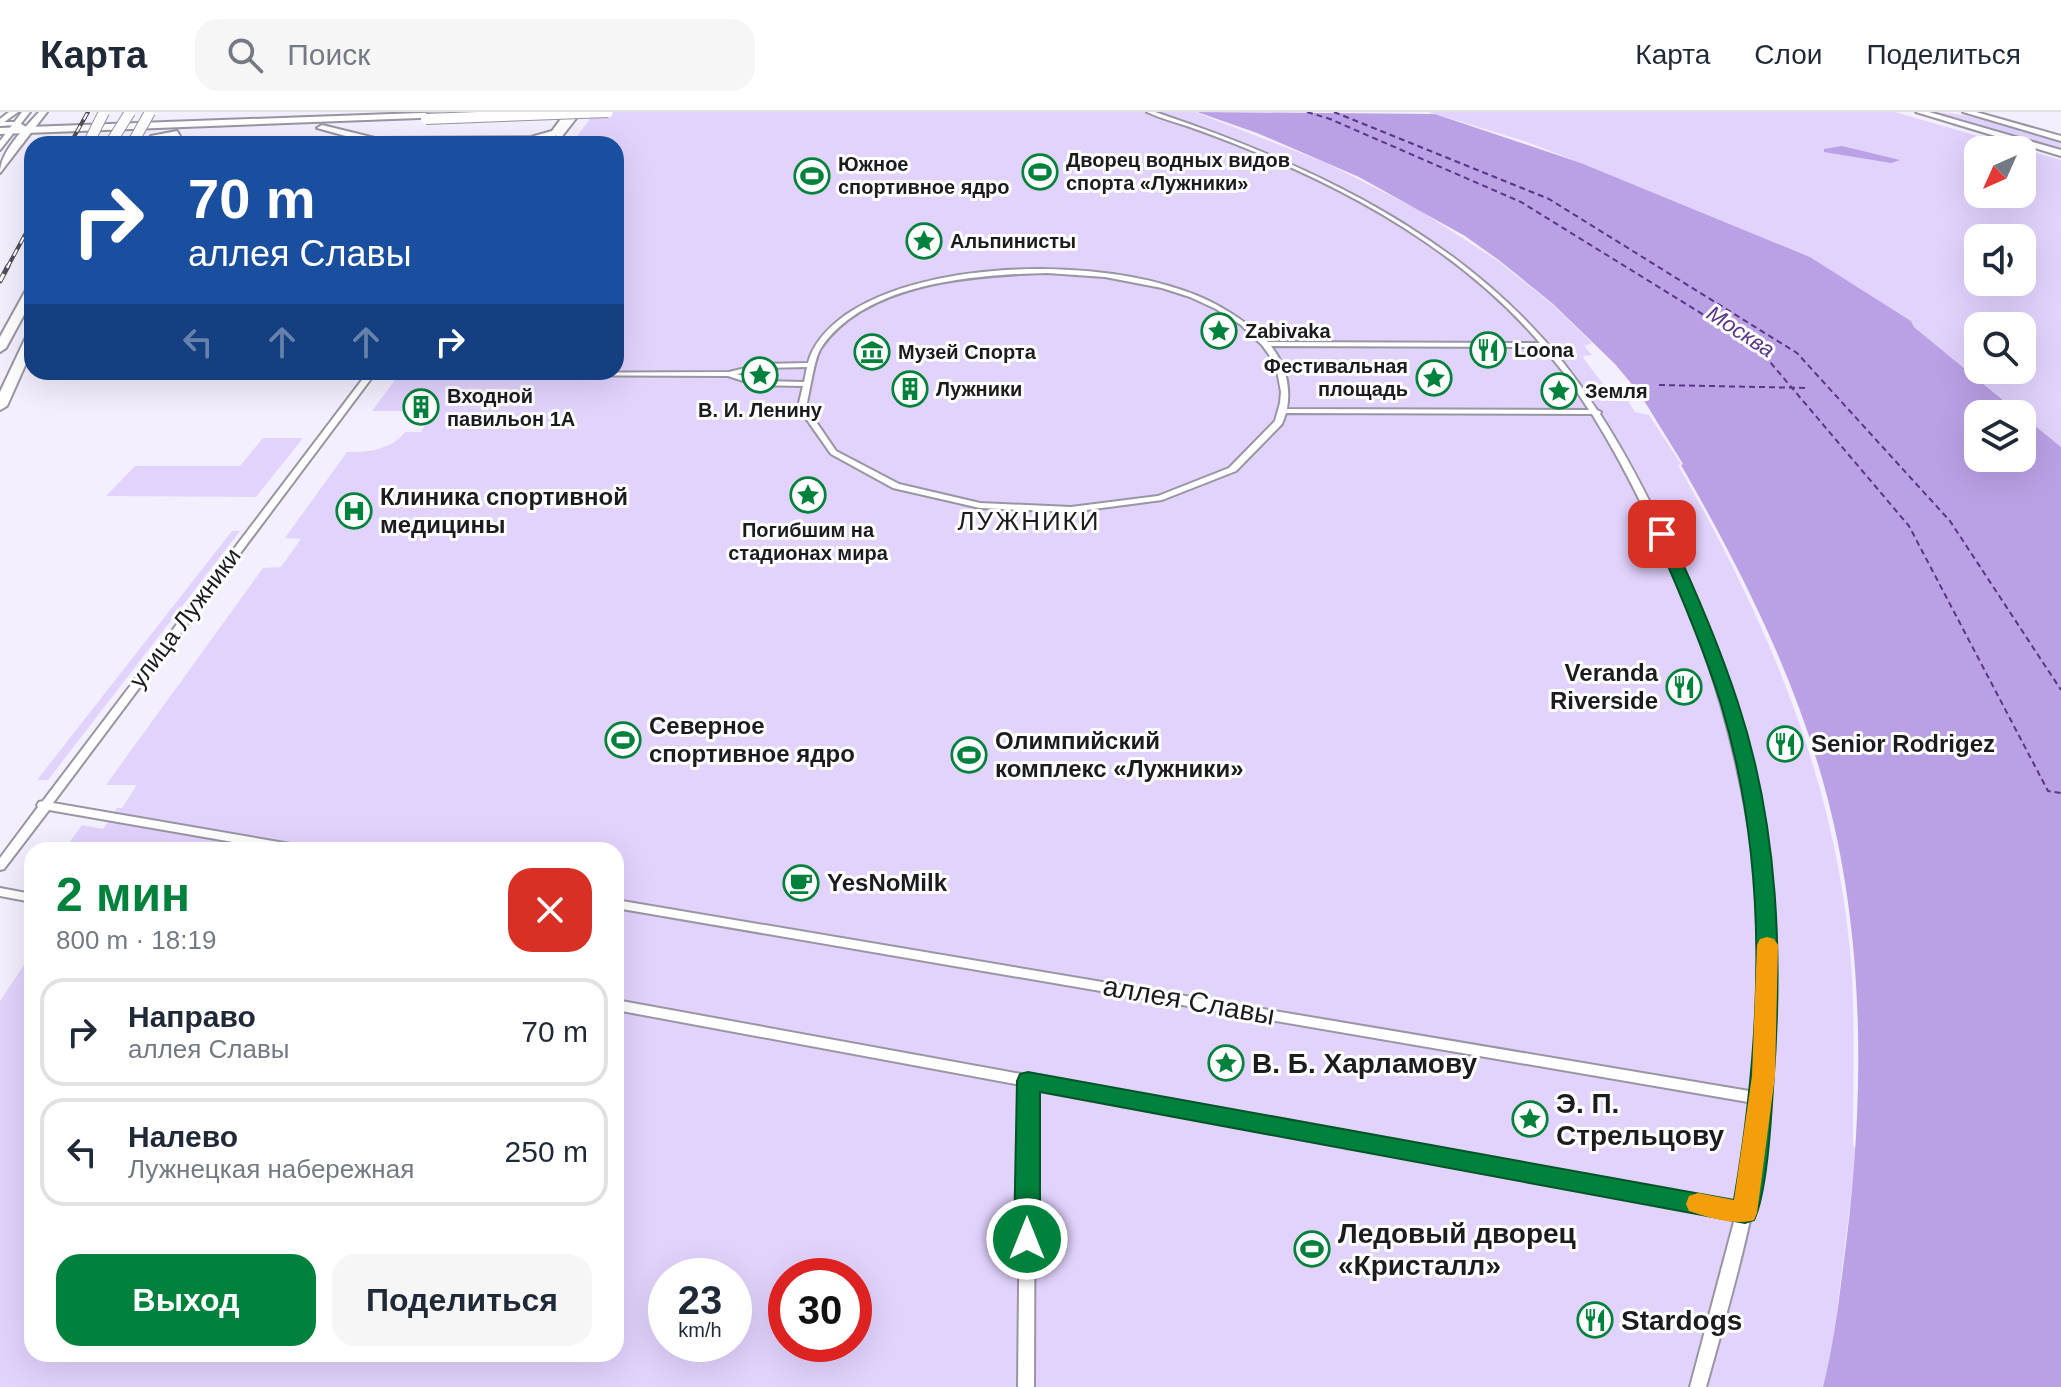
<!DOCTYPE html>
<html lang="ru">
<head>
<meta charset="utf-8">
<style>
	body { margin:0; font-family:Helvetica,sans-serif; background:#f6f6f7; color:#1f2937; height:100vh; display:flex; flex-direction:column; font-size:30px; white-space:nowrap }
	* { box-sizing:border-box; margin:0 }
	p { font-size:26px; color:#747a83 }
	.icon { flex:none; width:44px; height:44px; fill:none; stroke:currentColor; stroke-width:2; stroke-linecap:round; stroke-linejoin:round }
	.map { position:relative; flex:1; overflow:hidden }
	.sheet { position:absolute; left:24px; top:730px; width:600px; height:520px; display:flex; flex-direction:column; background:#fff; border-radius:24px; box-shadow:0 8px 32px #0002 }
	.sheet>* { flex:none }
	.banner { position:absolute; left:24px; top:24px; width:600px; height:244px; border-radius:24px; box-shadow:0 8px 32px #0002; background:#1a4fa0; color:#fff; overflow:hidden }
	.needle { width:52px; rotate:225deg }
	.buttons { position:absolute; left:1964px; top:24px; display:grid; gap:16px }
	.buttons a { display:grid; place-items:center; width:72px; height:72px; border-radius:16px; background:#fff; box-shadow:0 8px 32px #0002; font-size:40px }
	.speed { position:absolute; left:648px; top:1146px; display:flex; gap:16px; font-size:40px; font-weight:700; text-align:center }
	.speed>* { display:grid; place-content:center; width:104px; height:104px; border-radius:50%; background:#fff; box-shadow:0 8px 32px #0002; line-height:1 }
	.speed small { font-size:20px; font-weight:400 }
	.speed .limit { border:12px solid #d22; background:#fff; color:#111 }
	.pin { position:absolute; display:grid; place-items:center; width:68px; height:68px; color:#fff; margin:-34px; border-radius:16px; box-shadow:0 4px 12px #0006 }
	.me { position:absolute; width:88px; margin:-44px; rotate:0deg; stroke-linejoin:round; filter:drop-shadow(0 0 6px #0008) }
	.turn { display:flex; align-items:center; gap:28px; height:168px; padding:0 32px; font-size:36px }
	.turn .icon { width:104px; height:104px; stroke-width:2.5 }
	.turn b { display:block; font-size:56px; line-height:68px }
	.lanes { display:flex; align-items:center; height:76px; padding:0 32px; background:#0003; justify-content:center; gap:40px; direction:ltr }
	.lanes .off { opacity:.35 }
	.round { display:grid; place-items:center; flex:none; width:84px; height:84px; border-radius:24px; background:#f6f6f7 }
	.headline { display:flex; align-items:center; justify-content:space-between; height:136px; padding:0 32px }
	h1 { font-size:48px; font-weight:700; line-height:60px; color:#00823c }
	.cta { display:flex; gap:16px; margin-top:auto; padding:16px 32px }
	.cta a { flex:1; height:92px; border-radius:24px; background:#00823c; color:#fff; font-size:32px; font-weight:700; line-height:92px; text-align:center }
	.cta a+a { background:#f6f6f7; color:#1f2937 }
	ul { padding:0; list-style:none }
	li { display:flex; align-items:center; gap:24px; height:108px; margin:0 16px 12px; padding:0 16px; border:4px solid #e0e1e3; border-radius:24px }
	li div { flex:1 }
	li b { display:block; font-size:30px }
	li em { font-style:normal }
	header { display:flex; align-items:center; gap:48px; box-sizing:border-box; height:112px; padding:0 40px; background:#fff; border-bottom:2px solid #e0e1e3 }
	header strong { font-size:38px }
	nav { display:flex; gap:44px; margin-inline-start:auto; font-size:28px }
	.search { width:560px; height:72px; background:#f6f6f7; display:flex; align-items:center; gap:20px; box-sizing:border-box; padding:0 28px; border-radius:24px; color:#747a83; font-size:30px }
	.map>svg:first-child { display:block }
	.green { fill:#e2d3fd; fill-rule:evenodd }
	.water { fill:#baa1e6 }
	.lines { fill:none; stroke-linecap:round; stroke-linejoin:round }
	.ferry { stroke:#593687; stroke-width:2; stroke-dasharray:6 4; stroke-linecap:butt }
	.minor-casing { stroke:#9995a3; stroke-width:4 }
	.tertiary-casing { stroke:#9995a3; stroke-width:4 }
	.secondary-casing { stroke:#9995a3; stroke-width:4 }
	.primary-casing { stroke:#9995a3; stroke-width:4 }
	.minor { fill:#fff; fill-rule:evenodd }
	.tertiary { fill:#fff; fill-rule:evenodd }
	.secondary { fill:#fff; fill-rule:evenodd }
	.primary { fill:#fff; fill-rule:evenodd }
	.rail-far1-casing { stroke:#524f57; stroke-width:4 }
	.rail-casing { stroke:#524f57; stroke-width:5 }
	.rail-far1 { stroke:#fff; stroke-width:2; stroke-dasharray:7; stroke-linecap:butt }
	.rail { stroke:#fff; stroke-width:3; stroke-dasharray:8; stroke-linecap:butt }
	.primary-bridge-casing { stroke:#9995a3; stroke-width:12; stroke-linecap:butt }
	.primary-bridge { stroke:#fff; stroke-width:10 }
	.route { fill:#00823c; stroke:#005427; stroke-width:2 }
	.slow { fill:#f59e0b }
	.labels { text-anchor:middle; stroke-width:6; stroke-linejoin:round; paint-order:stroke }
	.far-poi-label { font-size:20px; font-weight:bold; fill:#1d1b20; stroke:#fff; text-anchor:start }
	.far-water-label { font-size:22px; font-style:italic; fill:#593687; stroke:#fff }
	.poi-label { font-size:24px; font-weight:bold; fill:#1d1b20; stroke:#fff; text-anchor:start }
	.street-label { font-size:24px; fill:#1d1b20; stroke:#fff }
	.neighbourhood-label { font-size:26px; letter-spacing:2px; fill:#1d1b20; stroke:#fff }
	.near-street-label { font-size:28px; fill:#1d1b20; stroke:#fff }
	.near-poi-label { font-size:28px; font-weight:bold; fill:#1d1b20; stroke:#fff; text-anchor:start }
</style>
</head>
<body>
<header>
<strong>Карта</strong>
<div class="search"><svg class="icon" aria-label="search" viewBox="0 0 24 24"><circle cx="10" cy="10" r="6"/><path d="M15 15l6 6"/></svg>Поиск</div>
<nav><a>Карта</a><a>Слои</a><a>Поделиться</a></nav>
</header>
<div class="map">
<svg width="2061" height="1275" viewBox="0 0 2061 1275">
	<rect width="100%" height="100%" fill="#f4effe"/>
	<g class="green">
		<path d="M 591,0 L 1195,0 L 1326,51 L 1419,98 L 1498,149 L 1553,193 L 1592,231 L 1584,234 L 1592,243 L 1583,244 L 1584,247 L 1616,289 L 1628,289 L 1635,300 L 1649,303 L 1681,352 L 1678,353 C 1769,512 1841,680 1852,865 C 1855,921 1853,978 1853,1034 L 1857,1036 L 1832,1240 L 1823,1275 L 0,1275 L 0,889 L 32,841 L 32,1242 L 616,1242 L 616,738 L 64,738 L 82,713 L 103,717 L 117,696 L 122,696 L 137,673 L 106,673 L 263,456 L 281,455 L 301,427 L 285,426 L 347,340 C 367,341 393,337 405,320 L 421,320 L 433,299 L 372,299 L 401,260 L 616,260 L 616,32 L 571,32 L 588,10 ZM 666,1164 L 734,1164 L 734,1232 L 666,1232 ZM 786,1164 L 854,1164 L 854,1232 L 786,1232 Z"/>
		<path d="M 1429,0 L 1895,0 L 2061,48 L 2061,335 L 1914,215 L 1911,209 L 1810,145 L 1581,51 L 1524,29 ZM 1978,38 L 2022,38 L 2022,82 L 1978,82 ZM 1978,126 L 2022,126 L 2022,170 L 1978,170 ZM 1978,214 L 2022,214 L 2022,258 L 1978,258 Z"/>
		<path d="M 1925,0 C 1972,0 2016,16 2061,30 L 2061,39 Z"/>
		<path d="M 263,326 L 303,326 L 256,385 L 106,384 L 135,354 L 240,354 Z"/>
		<path d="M 232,419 L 240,419 L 48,668 L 37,668 Z"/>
	</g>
	<g class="water">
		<path d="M 1197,0 L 1435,2 L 1581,51 L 1810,145 L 1911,209 L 1914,215 L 2020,302 L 1978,302 L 1978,346 L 2022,346 L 2022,303 L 2061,335 L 2061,1275 L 1823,1275 C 1833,1236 1838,1196 1843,1156 C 1865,997 1867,828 1824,673 C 1793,560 1739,454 1681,353 L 1683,352 L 1640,282 L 1615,252 L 1553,192 L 1500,149 L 1465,124 L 1359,65 L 1257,21 Z"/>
		<path d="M 1842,34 L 1900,48 L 1891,51 L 1824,40 L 1824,37 Z"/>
	</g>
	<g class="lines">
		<g class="ferry">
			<path d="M 1307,0 L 1330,7 L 1521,90 L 1759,237 L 1909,414 L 2048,679 L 2061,681"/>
			<path d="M 1334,0 L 1549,87 L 1797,241 L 1950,409 L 2061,578"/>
			<path d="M 1659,273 L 1809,276"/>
		</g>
		<defs>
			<g id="minor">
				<path d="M 575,0 L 581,0 L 556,32 L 550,32 Z"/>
				<path d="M 1147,0 L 1155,0 C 1328,58 1496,139 1597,298 L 1601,300 L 1600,302 C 1626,342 1648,385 1669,429 C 1758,619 1791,808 1766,1017 C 1755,1105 1730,1190 1706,1275 L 1690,1275 L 1735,1106 L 1035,976 L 1034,1275 L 1018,1275 L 1021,973 L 616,898 L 616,888 L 1738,1093 L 1747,1048 L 1754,991 L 616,796 L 616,788 L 1755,980 C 1761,910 1764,838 1756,768 C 1743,651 1710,538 1660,431 C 1640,387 1618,344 1592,302 L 1286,301 L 1282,312 L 1236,359 L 1162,388 L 1071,400 L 980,396 L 893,376 L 831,342 L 798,295 L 803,274 L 756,273 L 728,264 L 489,263 L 485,261 L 729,260 L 762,252 L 808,251 C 813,231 828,216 844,204 C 922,149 1080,147 1169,174 C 1208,185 1238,202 1268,230 L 1540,231 C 1463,141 1353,79 1245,36 C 1226,28 1207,21 1187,14 C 1174,10 1160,6 1147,0 ZM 1047,161 L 1105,165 L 1162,176 L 1190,185 L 1216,197 L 1241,213 L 1262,233 L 1273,248 L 1277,258 L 1281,280 L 1280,291 L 1275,309 L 1229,356 L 1158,384 L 1071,395 L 980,391 L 899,372 L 836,339 L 806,295 C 810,280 814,246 821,236 C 866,170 975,163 1047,161 ZM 1271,234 L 1543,235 L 1568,266 L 1589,298 L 1287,297 C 1291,274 1285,252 1271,234 ZM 807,255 L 804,270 L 757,269 L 737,262 L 762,256 Z"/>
				<path d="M 368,260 L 376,260 L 53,691 L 302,734 L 308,738 L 279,738 L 49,698 L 4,757 L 0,758 L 0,746 L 38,695 L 37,693 L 39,690 L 43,689 Z"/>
				<path d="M 0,776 L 32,782 L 32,790 L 0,784 Z"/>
			</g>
			<path id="tertiary" d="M 0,10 L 18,10 L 31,18 L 24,20 L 15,13 L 0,14 Z"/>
			<g id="secondary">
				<path d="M 9,0 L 18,0 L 0,13 L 0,7 Z"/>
				<path d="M 22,0 L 30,0 L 0,38 L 0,29 Z"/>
				<path d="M 39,0 L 47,0 L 0,61 C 0,39 25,16 39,0 Z"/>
				<path d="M 1916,0 L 1929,0 L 2061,38 L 2061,44 Z"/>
				<path d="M 1963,0 L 1976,0 L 2061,24 L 2061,29 Z"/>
			</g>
			<g id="primary">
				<path d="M 448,0 L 445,5 L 0,22 L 0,16 Z"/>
				<path d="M 566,0 L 575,0 L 558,23 L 531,31 L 375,32 L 317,16 L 322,13 L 375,26 L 531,25 L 552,19 Z"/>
				<path d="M 177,19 L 180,24 L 144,32 L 151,24 Z"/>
				<path d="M 32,175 L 32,188 L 6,236 L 0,240 L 0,225 L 26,178 Z"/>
				<path d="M 32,221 L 32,238 L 7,294 L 0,298 L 0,280 L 26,225 Z"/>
			</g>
		</defs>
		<use href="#minor" class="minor-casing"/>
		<use href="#tertiary" class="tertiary-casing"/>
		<use href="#secondary" class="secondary-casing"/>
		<use href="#primary" class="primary-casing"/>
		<use href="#minor" class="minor"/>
		<use href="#tertiary" class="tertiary"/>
		<use href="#secondary" class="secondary"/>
		<use href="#primary" class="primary"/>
		<defs>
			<g id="rail-far1">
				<path d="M 70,32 L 88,0"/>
				<path d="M 7,156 L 32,110"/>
			</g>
			<path id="rail" d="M 0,169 L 8,154"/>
		</defs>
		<use href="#rail-far1" class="rail-far1-casing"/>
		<use href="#rail" class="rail-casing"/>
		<use href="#rail-far1" class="rail-far1"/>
		<use href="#rail" class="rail"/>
		<defs>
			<g id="primary-bridge">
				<path d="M 426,7 L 608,0"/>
				<path d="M 89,30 L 104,0"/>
				<path d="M 110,32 L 130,0"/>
				<path d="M 132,32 L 150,0"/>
			</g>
		</defs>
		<use href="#primary-bridge" class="primary-bridge-casing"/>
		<use href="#primary-bridge" class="primary-bridge"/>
	</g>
	<path class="route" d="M 1662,417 L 1669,422 C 1695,477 1719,533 1738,591 C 1779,715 1783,847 1773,976 C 1771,1008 1767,1081 1754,1108 L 1745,1111 L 1040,980 L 1040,1127 L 1036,1135 L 1027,1138 L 1018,1135 L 1014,1127 L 1017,969 L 1020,962 L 1028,960 L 1734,1088 C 1762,924 1770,754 1721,592 C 1703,534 1679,478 1654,422 Z"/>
	<path class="slow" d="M 1767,825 L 1774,827 L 1778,833 L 1775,964 L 1757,1101 L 1754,1108 C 1736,1114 1707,1105 1689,1099 L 1686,1092 L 1689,1084 L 1698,1081 L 1734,1088 L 1752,964 L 1757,833 L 1760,827 Z"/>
	<defs>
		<symbol id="stadium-ring" viewBox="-11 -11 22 22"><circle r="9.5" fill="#fff" stroke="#00823c" stroke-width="1.5"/><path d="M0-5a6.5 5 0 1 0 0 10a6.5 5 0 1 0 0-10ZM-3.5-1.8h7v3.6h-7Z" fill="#00823c"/></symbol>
		<symbol id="sight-ring" viewBox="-11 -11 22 22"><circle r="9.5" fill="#fff" stroke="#00823c" stroke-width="1.5"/><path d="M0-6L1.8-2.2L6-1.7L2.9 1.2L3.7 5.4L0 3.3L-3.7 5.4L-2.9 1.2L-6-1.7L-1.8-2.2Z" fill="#00823c"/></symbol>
		<symbol id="restaurant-ring" viewBox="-11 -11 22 22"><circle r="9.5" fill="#fff" stroke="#00823c" stroke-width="1.5"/><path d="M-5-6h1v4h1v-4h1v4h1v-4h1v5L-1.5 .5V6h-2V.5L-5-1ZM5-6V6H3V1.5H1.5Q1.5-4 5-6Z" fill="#00823c"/></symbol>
		<symbol id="museum-ring" viewBox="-11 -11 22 22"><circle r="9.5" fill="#fff" stroke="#00823c" stroke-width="1.5"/><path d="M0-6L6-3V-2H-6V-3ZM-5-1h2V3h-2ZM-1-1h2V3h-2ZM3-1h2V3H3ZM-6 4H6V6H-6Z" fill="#00823c"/></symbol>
		<symbol id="building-ring" viewBox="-11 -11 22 22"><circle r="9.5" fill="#fff" stroke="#00823c" stroke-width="1.5"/><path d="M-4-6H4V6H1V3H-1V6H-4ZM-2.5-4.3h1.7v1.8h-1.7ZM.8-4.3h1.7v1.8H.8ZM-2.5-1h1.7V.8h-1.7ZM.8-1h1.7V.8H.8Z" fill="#00823c"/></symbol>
		<symbol id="hospital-ring" viewBox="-11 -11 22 22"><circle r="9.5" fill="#fff" stroke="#00823c" stroke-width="1.5"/><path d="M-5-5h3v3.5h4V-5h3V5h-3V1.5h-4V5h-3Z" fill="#00823c"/></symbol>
		<symbol id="cafe-ring" viewBox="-11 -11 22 22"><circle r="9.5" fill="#fff" stroke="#00823c" stroke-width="1.5"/><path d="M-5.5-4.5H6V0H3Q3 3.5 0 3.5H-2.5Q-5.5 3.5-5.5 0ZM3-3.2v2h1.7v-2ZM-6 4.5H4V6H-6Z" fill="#00823c"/></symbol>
	</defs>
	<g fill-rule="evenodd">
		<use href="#stadium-ring" x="1020" y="40" width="40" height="40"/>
		<use href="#stadium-ring" x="792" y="44" width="40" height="40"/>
		<use href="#sight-ring" x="904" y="109" width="40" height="40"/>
		<use href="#sight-ring" x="1199" y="199" width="40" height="40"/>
		<use href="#restaurant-ring" x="1468" y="218" width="40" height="40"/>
		<use href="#museum-ring" x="852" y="220" width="40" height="40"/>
		<use href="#sight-ring" x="740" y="243" width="40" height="40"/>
		<use href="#sight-ring" x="1414" y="246" width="40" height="40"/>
		<use href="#building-ring" x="890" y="257" width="40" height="40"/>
		<use href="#sight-ring" x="1539" y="259" width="40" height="40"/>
		<use href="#building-ring" x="401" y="275" width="40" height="40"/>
		<use href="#sight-ring" x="788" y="363" width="40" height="40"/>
		<use href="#hospital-ring" x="334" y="379" width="40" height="40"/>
		<use href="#restaurant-ring" x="1664" y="555" width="40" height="40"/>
		<use href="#stadium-ring" x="603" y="608" width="40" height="40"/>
		<use href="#restaurant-ring" x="1765" y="612" width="40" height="40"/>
		<use href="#stadium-ring" x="949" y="623" width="40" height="40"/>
		<use href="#cafe-ring" x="781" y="751" width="40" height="40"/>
		<use href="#sight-ring" x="1206" y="931" width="40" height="40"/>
		<use href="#sight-ring" x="1510" y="987" width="40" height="40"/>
		<use href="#stadium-ring" x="1292" y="1117" width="40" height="40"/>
		<use href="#restaurant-ring" x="1575" y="1188" width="40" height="40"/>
	</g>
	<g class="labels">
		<g class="far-poi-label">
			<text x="1066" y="55">Дворец водных видов<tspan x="1066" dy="23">спорта «Лужники»</tspan></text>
			<text x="838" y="59">Южное<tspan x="838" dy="23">спортивное ядро</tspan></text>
			<text x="950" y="136">Альпинисты</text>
			<text x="1245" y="226">Zabivaka</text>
			<text x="1514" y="245">Loona</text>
			<text x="898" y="247">Музей Спорта</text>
			<text x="1408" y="261" text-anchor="end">Фестивальная<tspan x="1408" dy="23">площадь</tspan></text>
			<text x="936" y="284">Лужники</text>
			<text x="1585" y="286">Земля</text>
			<text x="447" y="291">Входной<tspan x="447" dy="23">павильон 1A</tspan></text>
			<text x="760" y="305" text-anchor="middle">В. И. Ленину</text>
			<text x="808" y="425" text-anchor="middle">Погибшим на<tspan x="808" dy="23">стадионах мира</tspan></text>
		</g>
		<g class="far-water-label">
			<text transform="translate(1741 219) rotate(33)" y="8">Москва</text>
		</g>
		<g class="poi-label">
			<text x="380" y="393">Клиника спортивной<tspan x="380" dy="28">медицины</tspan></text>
			<text x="1658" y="569" text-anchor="end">Veranda<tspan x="1658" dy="28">Riverside</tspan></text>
			<text x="649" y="622">Северное<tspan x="649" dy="28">спортивное ядро</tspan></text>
			<text x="995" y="637">Олимпийский<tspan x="995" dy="28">комплекс «Лужники»</tspan></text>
			<text x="1811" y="640">Senior Rodrigez</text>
			<text x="827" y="779">YesNoMilk</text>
		</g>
		<g class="street-label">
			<text transform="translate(185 506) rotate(-53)" y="8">улица Лужники</text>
		</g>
		<g class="neighbourhood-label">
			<text x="1029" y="418">ЛУЖНИКИ</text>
		</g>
		<g class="near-street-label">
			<text transform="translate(1189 888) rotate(10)" y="10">аллея Славы</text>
		</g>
		<g class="near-poi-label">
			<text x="1252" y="961">В. Б. Харламову</text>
			<text x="1556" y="1001">Э. П.<tspan x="1556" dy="32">Стрельцову</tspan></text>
			<text x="1338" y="1131">Ледовый дворец<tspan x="1338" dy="32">«Кристалл»</tspan></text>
			<text x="1621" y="1218">Stardogs</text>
		</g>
	</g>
</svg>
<div class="buttons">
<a><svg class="needle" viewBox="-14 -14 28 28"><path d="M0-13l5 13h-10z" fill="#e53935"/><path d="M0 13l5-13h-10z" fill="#747a83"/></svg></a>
<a><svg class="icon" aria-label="sound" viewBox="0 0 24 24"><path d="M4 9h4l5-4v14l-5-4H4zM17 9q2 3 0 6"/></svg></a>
<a><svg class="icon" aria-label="search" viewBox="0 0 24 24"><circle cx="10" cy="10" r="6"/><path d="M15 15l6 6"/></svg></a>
<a><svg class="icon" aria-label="layers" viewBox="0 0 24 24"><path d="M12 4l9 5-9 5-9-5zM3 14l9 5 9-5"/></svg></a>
</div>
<div class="speed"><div>23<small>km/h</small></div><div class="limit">30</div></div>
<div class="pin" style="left:1662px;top:422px;background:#d93025"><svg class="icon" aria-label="arrive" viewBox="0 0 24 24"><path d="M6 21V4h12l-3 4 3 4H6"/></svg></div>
<svg class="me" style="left:1027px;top:1127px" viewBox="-20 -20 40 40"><circle r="17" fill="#00823c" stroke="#fff" stroke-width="3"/><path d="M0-11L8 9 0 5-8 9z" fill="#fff"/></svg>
<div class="banner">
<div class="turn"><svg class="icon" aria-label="right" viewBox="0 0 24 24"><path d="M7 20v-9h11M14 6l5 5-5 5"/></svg><div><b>70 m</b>аллея Славы</div></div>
<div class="lanes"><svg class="icon off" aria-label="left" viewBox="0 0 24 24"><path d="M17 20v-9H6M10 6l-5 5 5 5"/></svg><svg class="icon off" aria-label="ahead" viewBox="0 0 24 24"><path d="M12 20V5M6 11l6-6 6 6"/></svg><svg class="icon off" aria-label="ahead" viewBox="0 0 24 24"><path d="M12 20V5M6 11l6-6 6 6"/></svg><svg class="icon" aria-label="right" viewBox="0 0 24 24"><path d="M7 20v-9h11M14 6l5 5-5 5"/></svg></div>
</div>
<section class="sheet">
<div class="headline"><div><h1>2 мин</h1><p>800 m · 18:19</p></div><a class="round" style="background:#d93025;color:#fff"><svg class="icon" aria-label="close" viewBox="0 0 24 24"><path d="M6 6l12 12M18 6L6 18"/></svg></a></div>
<ul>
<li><svg class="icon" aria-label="right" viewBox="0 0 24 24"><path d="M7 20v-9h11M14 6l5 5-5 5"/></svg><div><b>Направо</b><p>аллея Славы</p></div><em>70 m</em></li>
<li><svg class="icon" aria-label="left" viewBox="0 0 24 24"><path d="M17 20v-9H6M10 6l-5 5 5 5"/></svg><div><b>Налево</b><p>Лужнецкая набережная</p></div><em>250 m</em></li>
</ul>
<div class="cta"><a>Выход</a><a>Поделиться</a></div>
</section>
</div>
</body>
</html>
